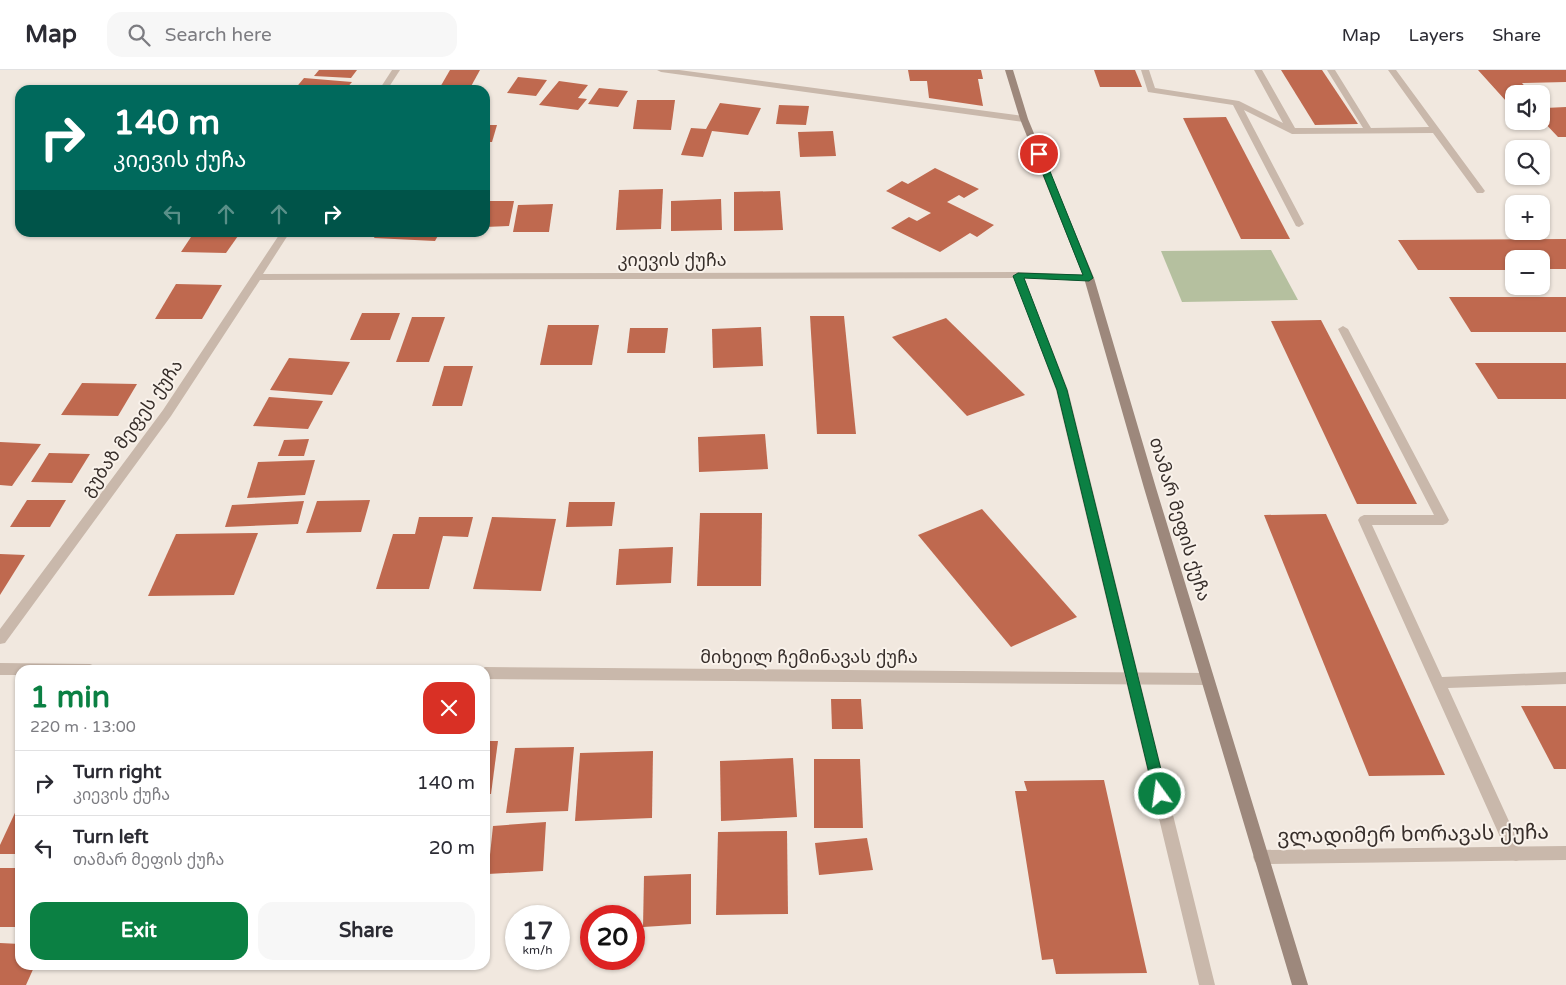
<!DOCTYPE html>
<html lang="en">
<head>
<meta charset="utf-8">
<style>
	body { margin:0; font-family:"Varela Round","Noto Sans Georgian",sans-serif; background:#f7f7f7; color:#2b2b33; height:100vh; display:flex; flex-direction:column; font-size:19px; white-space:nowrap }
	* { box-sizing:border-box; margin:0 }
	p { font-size:16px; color:#7c7c81 }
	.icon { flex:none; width:28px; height:28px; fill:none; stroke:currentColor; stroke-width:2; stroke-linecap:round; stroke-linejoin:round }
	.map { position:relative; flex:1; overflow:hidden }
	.sheet { position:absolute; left:15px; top:595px; width:475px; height:305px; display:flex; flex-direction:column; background:#fff; border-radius:15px; box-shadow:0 1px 4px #0004 }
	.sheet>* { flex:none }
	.top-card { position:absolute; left:15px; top:15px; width:475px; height:152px; border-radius:15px; box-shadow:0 1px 4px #0004; background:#00695c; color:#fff; overflow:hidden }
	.tools { position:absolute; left:1505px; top:15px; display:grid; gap:10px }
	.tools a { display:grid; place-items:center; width:45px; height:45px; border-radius:10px; background:#fff; box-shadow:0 1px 4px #0004; font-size:25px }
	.speed { position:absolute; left:505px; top:835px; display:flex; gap:10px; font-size:25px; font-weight:700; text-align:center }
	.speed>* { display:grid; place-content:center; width:65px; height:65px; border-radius:50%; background:#fff; box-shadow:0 1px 4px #0004; line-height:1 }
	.speed small { font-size:12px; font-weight:400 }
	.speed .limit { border:8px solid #d22; background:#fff; color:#111 }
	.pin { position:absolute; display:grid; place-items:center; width:42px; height:42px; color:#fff; margin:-21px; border:2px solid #fff; border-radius:50%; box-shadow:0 1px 5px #0007 }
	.me { position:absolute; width:55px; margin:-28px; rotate:346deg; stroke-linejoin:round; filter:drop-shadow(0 0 4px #0008) }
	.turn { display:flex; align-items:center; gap:18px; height:105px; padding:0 15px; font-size:22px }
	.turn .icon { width:65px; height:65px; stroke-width:2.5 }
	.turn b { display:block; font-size:35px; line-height:42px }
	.lanes { display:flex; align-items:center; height:48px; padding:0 15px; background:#0003; justify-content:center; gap:25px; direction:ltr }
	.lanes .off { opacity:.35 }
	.round { display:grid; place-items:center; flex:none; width:52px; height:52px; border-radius:15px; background:#f7f7f7 }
	.summary { display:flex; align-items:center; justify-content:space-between; height:85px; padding:0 15px }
	h1 { font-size:30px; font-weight:700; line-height:38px; color:#0b8043 }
	.primary-button { display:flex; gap:10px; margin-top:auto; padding:10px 15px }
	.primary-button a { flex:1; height:58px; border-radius:15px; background:#0b8043; color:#fff; font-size:20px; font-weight:700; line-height:58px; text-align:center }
	.primary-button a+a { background:#f7f7f7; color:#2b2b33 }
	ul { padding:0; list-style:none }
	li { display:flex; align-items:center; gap:15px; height:65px; padding:0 15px; border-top:1px solid #e1e1e2 }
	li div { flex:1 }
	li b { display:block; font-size:19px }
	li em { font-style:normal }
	header { display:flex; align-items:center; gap:30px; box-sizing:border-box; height:70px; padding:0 25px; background:#fff; border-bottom:1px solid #e1e1e2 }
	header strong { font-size:24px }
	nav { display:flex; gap:28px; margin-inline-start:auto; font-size:18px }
	.search { width:350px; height:45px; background:#f7f7f7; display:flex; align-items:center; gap:12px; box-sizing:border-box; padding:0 18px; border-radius:15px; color:#7c7c81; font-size:19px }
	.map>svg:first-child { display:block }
	.green { fill:#b5c09f }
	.building { fill:#bf694f }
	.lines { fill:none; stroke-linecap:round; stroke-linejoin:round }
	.lane { fill:#c9b8ab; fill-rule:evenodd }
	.street { fill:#c9b8ab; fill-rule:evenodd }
	.secondary { fill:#9d887c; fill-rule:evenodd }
	.route { fill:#0b8043; stroke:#07532c }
	.labels { text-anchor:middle; stroke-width:4; stroke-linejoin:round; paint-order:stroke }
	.street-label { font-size:18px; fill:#372e2a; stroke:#f9f2eb }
	.near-street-label { font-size:21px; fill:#372e2a; stroke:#f9f2eb }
</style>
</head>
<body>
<header>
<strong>Map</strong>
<div class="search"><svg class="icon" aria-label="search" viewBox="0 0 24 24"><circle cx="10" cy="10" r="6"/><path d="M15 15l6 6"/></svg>Search here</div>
<nav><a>Map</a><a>Layers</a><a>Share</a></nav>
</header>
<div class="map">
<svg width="1566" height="915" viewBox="0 0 1566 915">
	<rect width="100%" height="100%" fill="#f1e8df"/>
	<path class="green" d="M 1271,180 L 1298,230 L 1182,232 L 1161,181 Z"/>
	<g class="building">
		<path d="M 319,0 L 357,0 L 351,8 L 314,6 Z"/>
		<path d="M 450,0 L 480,0 L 469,20 L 439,19 Z"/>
		<path d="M 908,0 L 981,0 L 983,9 L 978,9 L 983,36 L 929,28 L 927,11 L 910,11 Z"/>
		<path d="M 1094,0 L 1135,0 L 1142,17 L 1100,17 Z"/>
		<path d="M 1281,0 L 1322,0 L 1358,54 L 1315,55 Z"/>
		<path d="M 1478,0 L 1566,0 L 1566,12 L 1522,13 L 1532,24 L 1514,24 L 1514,31 L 1506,31 Z"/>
		<path d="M 518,7 L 547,10 L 536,26 L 507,23 Z"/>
		<path d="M 304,8 L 352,12 L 345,20 L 294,20 Z"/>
		<path d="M 559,11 L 588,15 L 578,28 L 587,29 L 578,40 L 539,35 Z"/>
		<path d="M 599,18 L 628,21 L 618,37 L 588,34 Z"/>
		<path d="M 637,30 L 675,30 L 671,60 L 633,59 Z"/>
		<path d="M 720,33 L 761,38 L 748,65 L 712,61 L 703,87 L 681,85 L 691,58 L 706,59 Z"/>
		<path d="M 1541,33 L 1545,38 L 1566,37 L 1566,67 L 1558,67 L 1541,49 Z"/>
		<path d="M 779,35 L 809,36 L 806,55 L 776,54 Z"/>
		<path d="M 1226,47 L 1290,169 L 1241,169 L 1183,48 Z"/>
		<path d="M 485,55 L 497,55 L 492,72 L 485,72 Z"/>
		<path d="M 833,61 L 836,86 L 800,87 L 798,62 Z"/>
		<path d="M 935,98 L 979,119 L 964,128 L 959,125 L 947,132 L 994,155 L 977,167 L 970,163 L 940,182 L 891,158 L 909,147 L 917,151 L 931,143 L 886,121 L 902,111 L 908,114 Z"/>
		<path d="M 663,119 L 661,159 L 616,160 L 619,120 Z"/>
		<path d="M 780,121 L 783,160 L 734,161 L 734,122 Z"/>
		<path d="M 721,129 L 722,160 L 671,161 L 671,131 Z"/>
		<path d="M 485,131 L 514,131 L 509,156 L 485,157 Z"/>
		<path d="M 553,134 L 549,162 L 513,162 L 518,135 Z"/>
		<path d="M 377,162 L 440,162 L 435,171 L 374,168 Z"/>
		<path d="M 193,164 L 238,166 L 226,183 L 181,182 Z"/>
		<path d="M 1566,169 L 1566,199 L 1541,199 L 1541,189 L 1514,189 L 1514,200 L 1418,200 L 1398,170 Z"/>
		<path d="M 176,214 L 222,215 L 202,249 L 155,249 Z"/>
		<path d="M 1449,227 L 1566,227 L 1566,262 L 1471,262 Z"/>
		<path d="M 362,243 L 400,243 L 390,270 L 350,270 Z"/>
		<path d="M 810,246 L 844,246 L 856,364 L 817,364 Z"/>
		<path d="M 412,247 L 445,247 L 429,292 L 396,292 Z"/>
		<path d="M 946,248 L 1025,325 L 967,346 L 892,267 Z"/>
		<path d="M 1321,250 L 1417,434 L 1357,434 L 1271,251 Z"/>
		<path d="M 548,255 L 599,255 L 592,295 L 540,295 Z"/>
		<path d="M 761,257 L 763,296 L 713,298 L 712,259 Z"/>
		<path d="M 630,258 L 668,258 L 665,283 L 627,283 Z"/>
		<path d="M 289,288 L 350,292 L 332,325 L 270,320 Z"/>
		<path d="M 1475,293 L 1566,293 L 1566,329 L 1498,329 Z"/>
		<path d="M 444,296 L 473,296 L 462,336 L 432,336 Z"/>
		<path d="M 82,313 L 137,314 L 118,346 L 61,345 Z"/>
		<path d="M 269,327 L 323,331 L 308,359 L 253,356 Z"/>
		<path d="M 765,364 L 768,399 L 699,402 L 698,367 Z"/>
		<path d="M 309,369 L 304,386 L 278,386 L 284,370 Z"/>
		<path d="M 0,372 L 41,374 L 12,416 L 0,415 Z"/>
		<path d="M 49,383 L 90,384 L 72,413 L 31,412 Z"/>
		<path d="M 315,390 L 305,425 L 247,428 L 258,392 Z"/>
		<path d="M 27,430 L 66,430 L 50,457 L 10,457 Z"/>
		<path d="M 370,430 L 361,462 L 306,463 L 317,431 Z"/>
		<path d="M 304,431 L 298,454 L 225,457 L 232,435 Z"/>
		<path d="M 569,432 L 615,432 L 612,456 L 566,457 Z"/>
		<path d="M 982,439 L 1077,547 L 1011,577 L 918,465 Z"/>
		<path d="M 700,443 L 762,443 L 761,516 L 697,516 Z"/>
		<path d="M 1326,444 L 1445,705 L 1369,706 L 1264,445 Z"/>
		<path d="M 419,447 L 473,447 L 468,467 L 443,466 L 429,519 L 376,519 L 393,464 L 415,464 Z"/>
		<path d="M 492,447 L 556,449 L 541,521 L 473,519 Z"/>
		<path d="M 258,463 L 234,525 L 148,526 L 176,464 Z"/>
		<path d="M 673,477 L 671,513 L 616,515 L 619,479 Z"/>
		<path d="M 0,484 L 25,485 L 0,525 Z"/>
		<path d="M 831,629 L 861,629 L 863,659 L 832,659 Z"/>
		<path d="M 1521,636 L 1566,636 L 1566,699 L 1554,699 Z"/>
		<path d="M 485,671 L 498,671 L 491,724 L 485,724 Z"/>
		<path d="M 574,677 L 568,741 L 506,743 L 515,678 Z"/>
		<path d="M 653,681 L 652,748 L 575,751 L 580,683 Z"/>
		<path d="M 793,688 L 797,747 L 721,751 L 720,691 Z"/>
		<path d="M 814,689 L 860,689 L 863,758 L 814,758 Z"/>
		<path d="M 1104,710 L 1147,903 L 1056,904 L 1053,889 L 1042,890 L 1015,721 L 1027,721 L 1024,711 Z"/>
		<path d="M 20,732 L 20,784 L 0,784 L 0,775 Z"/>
		<path d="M 546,752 L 543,801 L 488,804 L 493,756 Z"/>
		<path d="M 787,761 L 788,844 L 716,845 L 718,762 Z"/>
		<path d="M 867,768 L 873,800 L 819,805 L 815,773 Z"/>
		<rect x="0" y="798" width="20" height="59"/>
		<path d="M 691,804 L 691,854 L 643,857 L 644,806 Z"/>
		<path d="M 0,873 L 20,874 L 20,895 L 35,895 L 26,915 L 0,915 Z"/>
	</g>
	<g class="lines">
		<g class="lane">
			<path d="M 1141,0 L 1149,0 L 1155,18 L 1239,31 L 1283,53 L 1254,0 L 1262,0 L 1295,58 L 1363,58 L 1327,0 L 1335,0 L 1371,58 L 1429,57 L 1388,0 L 1396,0 L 1485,121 L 1483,123 L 1477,123 L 1433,63 L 1292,64 L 1244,40 L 1304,154 L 1299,157 L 1296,156 L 1233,35 L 1148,22 Z"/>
			<path d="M 1018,202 L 1023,205 L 1068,320 L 1215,915 L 1199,915 L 1056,320 L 1013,205 Z"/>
			<path d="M 1343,256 L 1348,259 L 1449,450 L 1447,453 L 1443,455 L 1372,455 L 1442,607 L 1566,602 L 1566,614 L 1448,618 L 1524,784 L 1522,789 L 1516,791 L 1510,789 L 1358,450 L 1360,447 L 1364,445 L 1434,445 L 1338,259 Z"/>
		</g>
		<g class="street">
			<path d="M 392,0 L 400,0 L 387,20 L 379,20 Z"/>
			<path d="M 657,0 L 679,0 L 1024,46 L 1028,49 L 1024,52 L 661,2 Z"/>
			<path d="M 281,162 L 290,162 L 263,204 L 1018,202 L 1089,205 L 1094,208 L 1089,211 L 1018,208 L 260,210 L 171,346 L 5,573 L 0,574 L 0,559 L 163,340 Z"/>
			<path d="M 0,593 L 90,594 L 95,596 L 97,600 L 20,600 L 20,605 L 0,605 Z"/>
			<path d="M 485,597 L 1207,603 L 1212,605 L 1214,609 L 1212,613 L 1207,615 L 485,609 L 485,600 L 480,600 Z"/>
			<path d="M 1566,776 L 1566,790 L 1261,794 L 1255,792 L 1253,787 L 1255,782 L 1261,780 Z"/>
		</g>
		<path class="secondary" d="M 1005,0 L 1013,0 L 1028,49 L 1094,208 L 1156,418 L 1308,915 L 1292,915 L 1144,418 L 1084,208 L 1020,49 Z"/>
	</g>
	<path class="route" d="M 1039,82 L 1043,84 L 1093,208 L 1089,211 L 1024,208 L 1067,320 L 1167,724 L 1165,728 L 1160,730 L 1156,728 L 1154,724 L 1057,320 L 1013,206 L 1018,203 L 1083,205 L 1035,84 Z"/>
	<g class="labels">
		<g class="street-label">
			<text x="672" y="196">კიევის ქუჩა</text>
			<text transform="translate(132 358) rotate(-55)" y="6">გუბაზ მეფეს ქუჩა</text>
			<text transform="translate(1180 449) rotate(73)" y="6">თამარ მეფის ქუჩა</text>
			<text x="809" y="593">მიხეილ ჩემინავას ქუჩა</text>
		</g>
		<g class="near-street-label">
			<text transform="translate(1413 764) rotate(-1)" y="7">ვლადიმერ ხორავას ქუჩა</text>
		</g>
	</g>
</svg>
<div class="tools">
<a><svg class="icon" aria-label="sound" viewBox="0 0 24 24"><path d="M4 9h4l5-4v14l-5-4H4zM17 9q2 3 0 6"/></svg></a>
<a><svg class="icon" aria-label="search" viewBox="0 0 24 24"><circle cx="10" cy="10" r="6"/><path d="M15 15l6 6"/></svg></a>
<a>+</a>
<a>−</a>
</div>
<div class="speed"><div>17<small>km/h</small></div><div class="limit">20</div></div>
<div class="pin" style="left:1039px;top:84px;background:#d93025"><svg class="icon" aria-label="arrive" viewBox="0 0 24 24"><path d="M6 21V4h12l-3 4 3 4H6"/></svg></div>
<svg class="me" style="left:1160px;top:724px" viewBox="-20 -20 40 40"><circle r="17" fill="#0b8043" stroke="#fff" stroke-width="3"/><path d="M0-11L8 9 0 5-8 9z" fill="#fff"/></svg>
<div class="top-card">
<div class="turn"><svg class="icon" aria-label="right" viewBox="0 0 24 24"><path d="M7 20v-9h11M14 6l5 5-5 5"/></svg><div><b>140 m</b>კიევის ქუჩა</div></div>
<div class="lanes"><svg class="icon off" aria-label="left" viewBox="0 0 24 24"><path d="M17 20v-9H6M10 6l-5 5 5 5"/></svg><svg class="icon off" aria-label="ahead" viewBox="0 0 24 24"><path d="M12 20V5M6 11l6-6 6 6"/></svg><svg class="icon off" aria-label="ahead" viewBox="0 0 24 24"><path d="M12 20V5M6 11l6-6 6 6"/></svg><svg class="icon" aria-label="right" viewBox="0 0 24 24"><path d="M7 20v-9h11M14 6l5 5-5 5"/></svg></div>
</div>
<section class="sheet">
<div class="summary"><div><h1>1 min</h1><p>220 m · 13:00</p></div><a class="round" style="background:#d93025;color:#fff"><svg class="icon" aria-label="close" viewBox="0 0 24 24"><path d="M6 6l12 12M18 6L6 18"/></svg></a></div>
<ul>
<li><svg class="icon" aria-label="right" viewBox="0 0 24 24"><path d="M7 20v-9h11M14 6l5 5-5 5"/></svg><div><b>Turn right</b><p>კიევის ქუჩა</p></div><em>140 m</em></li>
<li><svg class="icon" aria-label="left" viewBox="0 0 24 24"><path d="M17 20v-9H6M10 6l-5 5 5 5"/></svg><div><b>Turn left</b><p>თამარ მეფის ქუჩა</p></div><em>20 m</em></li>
</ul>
<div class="primary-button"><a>Exit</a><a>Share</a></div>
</section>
</div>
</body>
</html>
